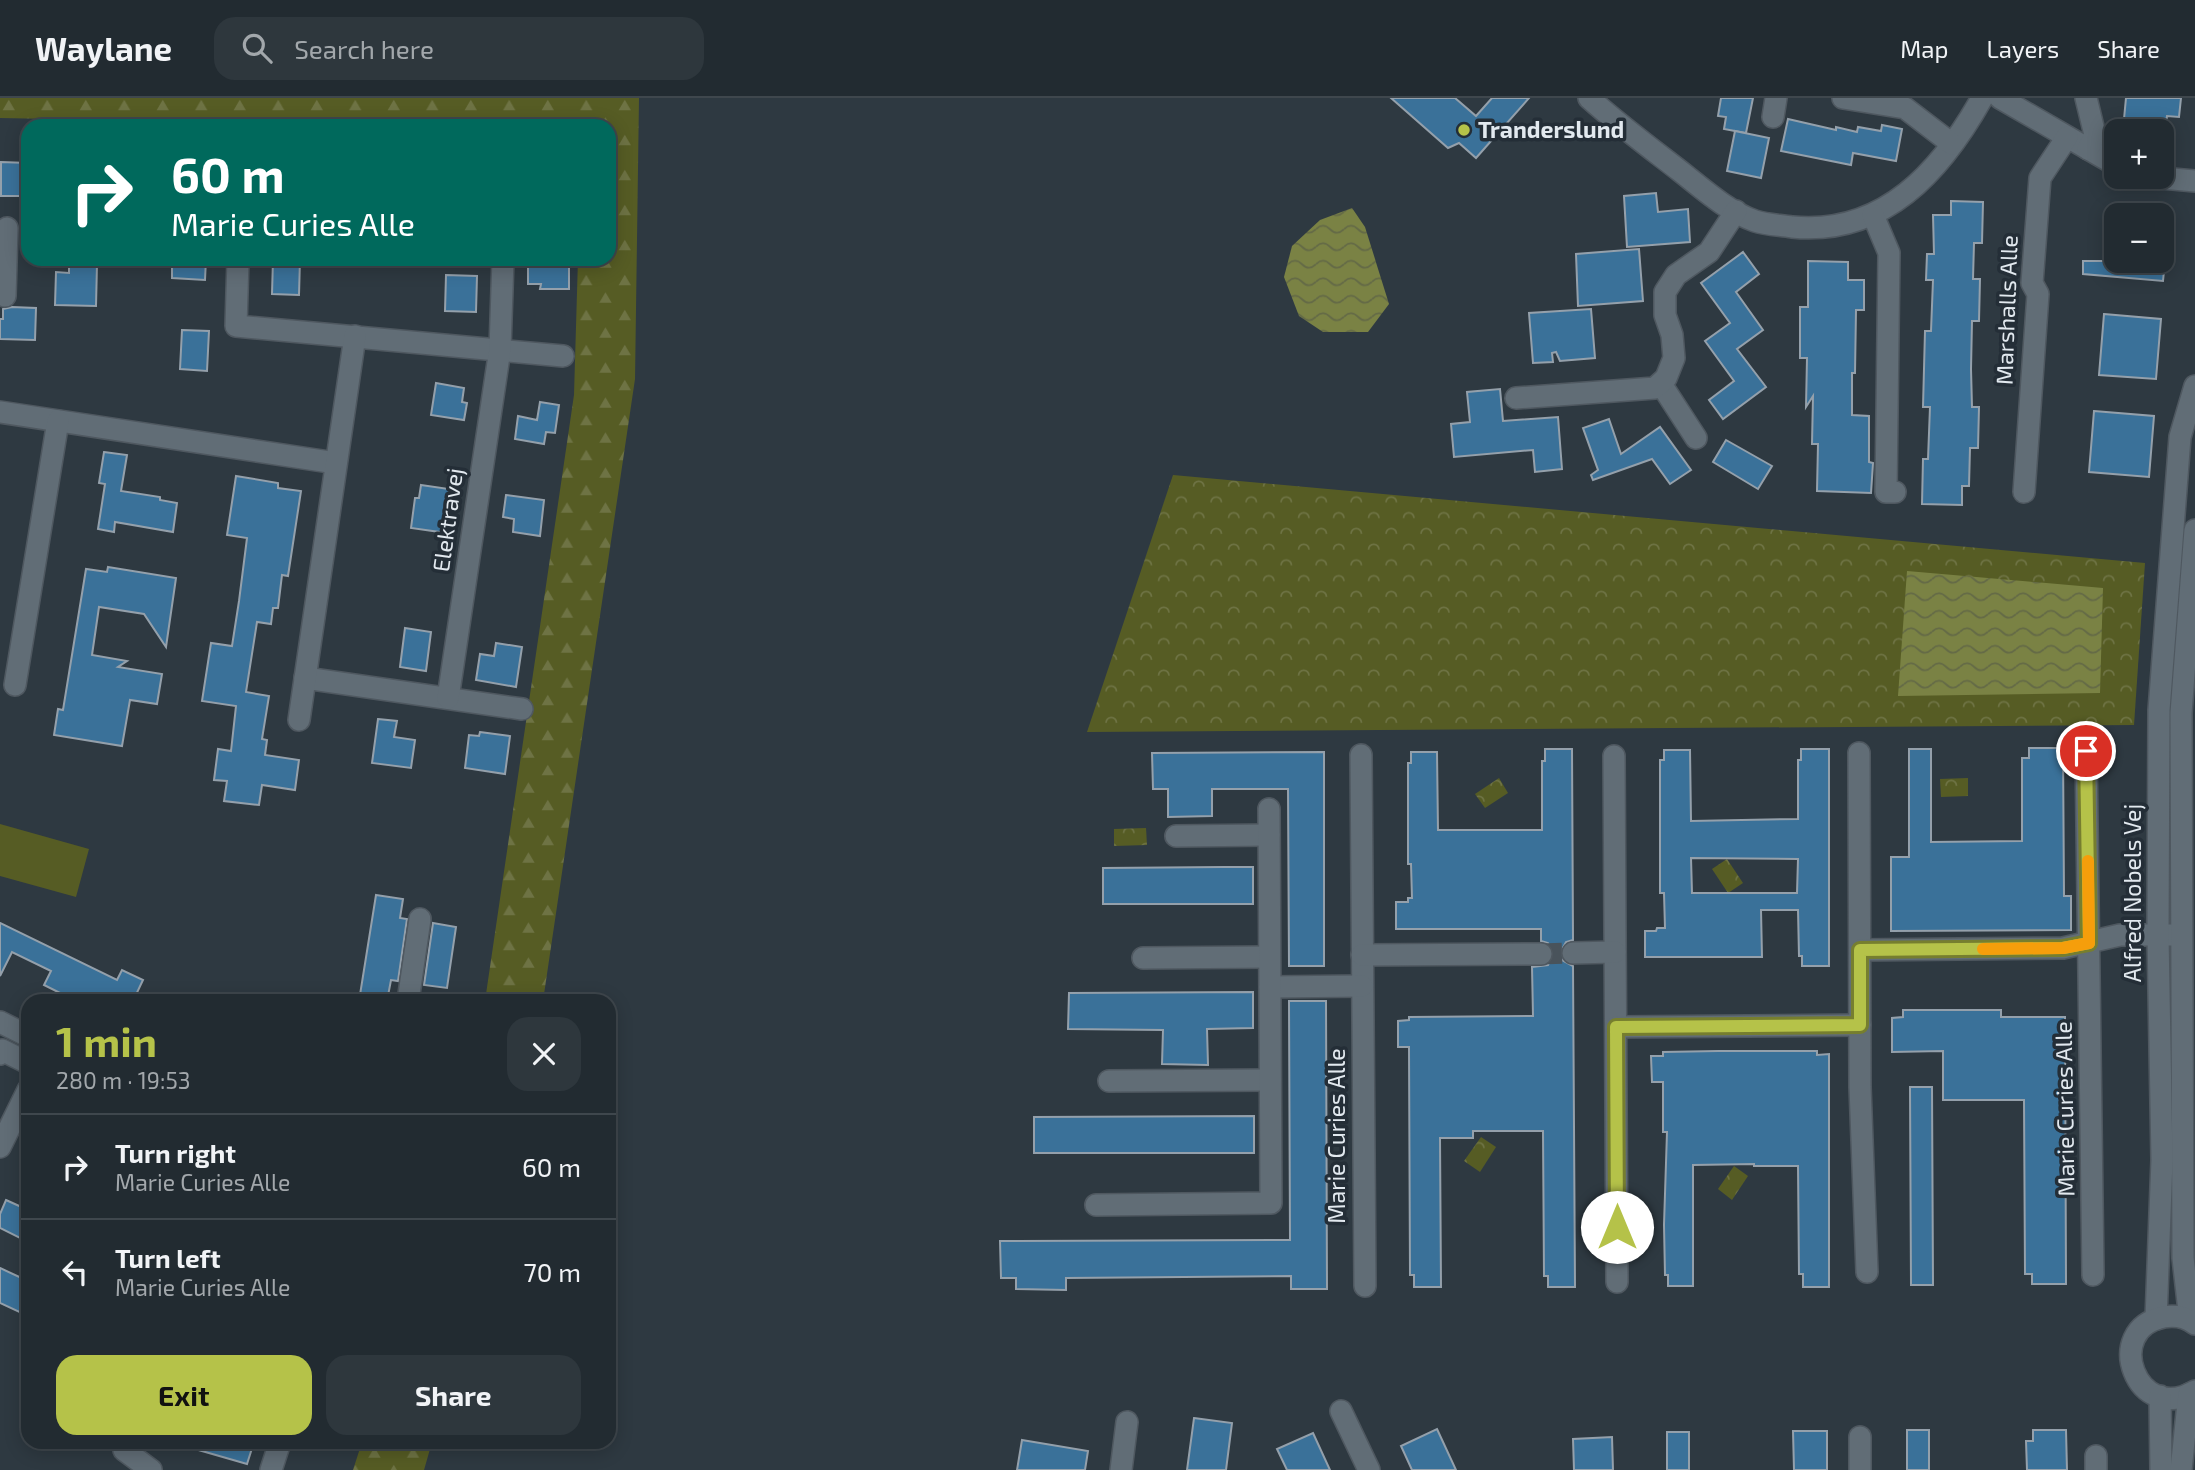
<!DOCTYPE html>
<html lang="en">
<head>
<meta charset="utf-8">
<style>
	body { margin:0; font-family:"Exo 2",sans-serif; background:#2e373d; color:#f1f3f6; height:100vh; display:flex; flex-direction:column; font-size:26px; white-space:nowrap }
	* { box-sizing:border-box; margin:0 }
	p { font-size:23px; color:#a2a7ab }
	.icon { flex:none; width:38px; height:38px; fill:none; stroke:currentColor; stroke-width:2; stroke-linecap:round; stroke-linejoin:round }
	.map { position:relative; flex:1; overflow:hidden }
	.panel { position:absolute; left:21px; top:896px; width:595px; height:455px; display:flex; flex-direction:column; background:#222b31; border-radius:21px; box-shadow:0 4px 18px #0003,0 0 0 2px #3f474d }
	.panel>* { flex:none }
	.guide { position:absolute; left:21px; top:21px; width:595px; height:147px; border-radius:21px; box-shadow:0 4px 18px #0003,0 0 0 2px #3f474d; background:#00695c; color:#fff; overflow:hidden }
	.controls { position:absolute; left:2104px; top:21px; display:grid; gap:14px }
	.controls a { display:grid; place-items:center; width:70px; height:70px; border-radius:14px; background:#222b31; box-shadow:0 4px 18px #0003,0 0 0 2px #3f474d; font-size:35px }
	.pin { position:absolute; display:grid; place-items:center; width:60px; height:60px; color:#fff; margin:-30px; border:4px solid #fff; border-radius:50%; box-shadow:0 2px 7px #0007 }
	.me { position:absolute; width:77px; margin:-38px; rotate:0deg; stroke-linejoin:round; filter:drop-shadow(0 0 5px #0008) }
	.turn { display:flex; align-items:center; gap:24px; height:147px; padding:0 35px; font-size:32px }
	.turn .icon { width:91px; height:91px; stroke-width:2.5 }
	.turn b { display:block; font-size:49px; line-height:60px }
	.round { display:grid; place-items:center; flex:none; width:74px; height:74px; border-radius:21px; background:#2e373d }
	.headline { display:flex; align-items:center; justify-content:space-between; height:119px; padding:0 35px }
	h1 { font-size:42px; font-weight:700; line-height:52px; color:#b5c249 }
	.primary-button { display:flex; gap:14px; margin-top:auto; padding:14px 35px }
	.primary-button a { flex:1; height:80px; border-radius:21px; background:#b5c249; color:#111; font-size:28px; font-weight:700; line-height:80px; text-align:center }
	.primary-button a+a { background:#2e373d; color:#f1f3f6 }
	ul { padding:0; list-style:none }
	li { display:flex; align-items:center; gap:21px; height:105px; padding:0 35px; border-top:2px solid #3f474d }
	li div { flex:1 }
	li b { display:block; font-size:26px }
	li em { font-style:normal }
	header { display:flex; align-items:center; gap:42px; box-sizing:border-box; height:98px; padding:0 35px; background:#222b31; border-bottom:2px solid #3f474d }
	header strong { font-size:33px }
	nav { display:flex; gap:38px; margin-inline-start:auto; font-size:24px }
	.search { width:490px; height:63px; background:#2e373d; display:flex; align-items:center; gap:18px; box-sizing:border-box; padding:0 24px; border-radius:21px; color:#a2a7ab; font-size:26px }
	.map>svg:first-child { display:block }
	.grass { fill:#565c24 }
	.forest { fill:url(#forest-firs) }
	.park { fill:url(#park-crowns) }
	.water { fill:url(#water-waves) }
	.building { fill:#3a7199; stroke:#94a0ab; stroke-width:2; fill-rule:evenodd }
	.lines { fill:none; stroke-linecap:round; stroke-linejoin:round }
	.minor-tunnel { stroke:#49535b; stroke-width:21; stroke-dasharray:21 10; stroke-linecap:butt }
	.minor-casing { stroke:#4f5860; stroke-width:24 }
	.tertiary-casing { stroke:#4f5860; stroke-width:24 }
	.minor { stroke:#616d76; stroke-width:21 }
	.tertiary { stroke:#616d76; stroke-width:21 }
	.route-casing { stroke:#767e2f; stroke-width:18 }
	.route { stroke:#b5c249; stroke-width:12 }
	.slow { stroke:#f59e0b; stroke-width:12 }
	.poi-dot { fill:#b5c249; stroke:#242e37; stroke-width:2.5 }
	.labels { text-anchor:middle; stroke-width:7; stroke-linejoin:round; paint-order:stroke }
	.poi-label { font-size:23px; font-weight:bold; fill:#e2e9ef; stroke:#242e37; text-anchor:start }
	.street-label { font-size:23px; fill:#e2e9ef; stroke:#242e37 }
</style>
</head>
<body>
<header>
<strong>Waylane</strong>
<div class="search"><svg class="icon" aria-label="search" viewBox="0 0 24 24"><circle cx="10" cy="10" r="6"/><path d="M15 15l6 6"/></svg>Search here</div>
<nav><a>Map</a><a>Layers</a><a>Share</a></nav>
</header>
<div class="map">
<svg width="2195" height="1372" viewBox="0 0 2195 1372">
	<defs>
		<pattern id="forest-firs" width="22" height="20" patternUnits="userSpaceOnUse" patternTransform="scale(1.75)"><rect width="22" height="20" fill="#565c24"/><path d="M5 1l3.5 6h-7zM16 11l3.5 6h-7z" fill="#6e7344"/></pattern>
		<pattern id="park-crowns" width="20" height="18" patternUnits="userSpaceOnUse" patternTransform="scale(1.75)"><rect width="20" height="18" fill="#565c24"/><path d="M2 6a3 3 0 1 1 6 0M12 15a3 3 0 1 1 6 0" fill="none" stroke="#6e7344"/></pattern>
		<pattern id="water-waves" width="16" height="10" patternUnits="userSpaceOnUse" patternTransform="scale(1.75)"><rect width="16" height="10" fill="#7a8244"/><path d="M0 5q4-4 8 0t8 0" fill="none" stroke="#646a46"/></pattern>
	</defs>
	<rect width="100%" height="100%" fill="#2e3941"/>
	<path class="grass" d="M 0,726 L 89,751 L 76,799 L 0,778 Z"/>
	<g class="forest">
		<path d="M 0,0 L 639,0 L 635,281 L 543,903 L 485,903 L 574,297 L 578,161 L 609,161 L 609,28 L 438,28 L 0,20 Z"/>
		<path d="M 362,1344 L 432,1344 L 424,1372 L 353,1372 Z"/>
	</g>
	<g class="park">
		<path d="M 1173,377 L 2145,465 L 2134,627 L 1087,634 Z"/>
		<path d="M 1499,680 L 1508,695 L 1485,710 L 1475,696 Z"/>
		<path d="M 1968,680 L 1968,698 L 1941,699 L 1940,681 Z"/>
		<path d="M 1146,730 L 1147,747 L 1114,748 L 1114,731 Z"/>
		<path d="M 1727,761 L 1743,785 L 1728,795 L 1712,771 Z"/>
		<path d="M 1481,1039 L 1496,1049 L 1480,1074 L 1464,1063 Z"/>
		<path d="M 1734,1068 L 1748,1078 L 1732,1102 L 1718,1091 Z"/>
	</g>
	<g class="water">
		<path d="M 1352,110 L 1365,129 L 1389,206 L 1368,234 L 1323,234 L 1299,218 L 1284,179 L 1292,148 L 1320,122 Z"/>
		<path d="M 1907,473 L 2103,490 L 2100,595 L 1898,598 Z"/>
	</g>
	<g class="building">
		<path d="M 1391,0 L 1455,0 L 1476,18 L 1492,0 L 1529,0 L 1476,60 L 1459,45 L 1448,50 Z"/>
		<path d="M 1721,0 L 1753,0 L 1746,35 L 1724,31 L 1726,19 L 1718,18 Z"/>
		<path d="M 2126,0 L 2181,0 L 2179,19 L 2167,18 L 2166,25 L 2124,21 Z"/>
		<path d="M 1788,21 L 1836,32 L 1836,29 L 1857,34 L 1858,29 L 1881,33 L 1882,27 L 1902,31 L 1896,63 L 1853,55 L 1851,67 L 1781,53 Z"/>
		<path d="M 1735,33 L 1769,40 L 1761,80 L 1727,73 Z"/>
		<path d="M 1,64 L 28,65 L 28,98 L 1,98 Z"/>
		<path d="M 1656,95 L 1658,114 L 1688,111 L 1690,144 L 1627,149 L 1624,98 Z"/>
		<path d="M 1951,103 L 1983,104 L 1982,145 L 1974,145 L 1973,181 L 1980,181 L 1979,223 L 1972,223 L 1971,271 L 1972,309 L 1979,309 L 1978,350 L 1970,350 L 1969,388 L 1962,388 L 1962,407 L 1922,406 L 1923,361 L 1928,361 L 1930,309 L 1923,309 L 1925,233 L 1931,233 L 1933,182 L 1926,182 L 1927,156 L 1934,156 L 1933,117 L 1951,117 Z"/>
		<path d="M 1639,151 L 1643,203 L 1578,208 L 1576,156 Z"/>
		<path d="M 1743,154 L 1759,176 L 1736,194 L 1763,232 L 1737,251 L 1766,289 L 1723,321 L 1709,302 L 1734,283 L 1705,243 L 1730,225 L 1701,185 Z"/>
		<path d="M 172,161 L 206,161 L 205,182 L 172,180 Z"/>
		<path d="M 273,161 L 300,161 L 299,197 L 272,196 Z"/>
		<path d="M 528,161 L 569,161 L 569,191 L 540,191 L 541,186 L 528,186 Z"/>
		<path d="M 1808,163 L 1848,164 L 1848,182 L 1864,182 L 1864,212 L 1856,212 L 1855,275 L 1852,275 L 1852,317 L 1869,318 L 1869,364 L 1873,365 L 1871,395 L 1817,393 L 1818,346 L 1812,346 L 1813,298 L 1806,309 L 1807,260 L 1800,260 L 1800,209 L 1808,209 Z"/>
		<path d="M 2083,163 L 2165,163 L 2163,183 L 2083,176 Z"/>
		<path d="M 69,165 L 97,166 L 96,208 L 55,207 L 56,174 L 69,175 Z"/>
		<path d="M 446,177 L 477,178 L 476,214 L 445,213 Z"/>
		<path d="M 12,209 L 36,210 L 35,242 L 0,241 L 0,221 L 3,221 L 3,211 Z"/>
		<path d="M 1591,211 L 1595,260 L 1560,263 L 1556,254 L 1552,255 L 1553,264 L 1533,265 L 1529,215 Z"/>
		<path d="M 2104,216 L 2161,221 L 2156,281 L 2099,277 Z"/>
		<path d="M 182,232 L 209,233 L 207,273 L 180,271 Z"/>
		<path d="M 436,285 L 464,290 L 462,304 L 467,305 L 464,322 L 431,317 Z"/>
		<path d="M 1500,291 L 1503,323 L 1558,319 L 1562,371 L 1535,374 L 1533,352 L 1454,359 L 1451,326 L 1470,324 L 1467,294 Z"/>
		<path d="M 540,304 L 559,307 L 555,335 L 546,334 L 544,346 L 515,341 L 518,318 L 537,322 Z"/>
		<path d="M 2094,313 L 2154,318 L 2149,379 L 2089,374 Z"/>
		<path d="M 1609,321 L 1621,356 L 1660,329 L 1691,372 L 1670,386 L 1652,361 L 1593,382 L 1591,377 L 1598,372 L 1583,330 Z"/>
		<path d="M 1726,342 L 1772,368 L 1758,391 L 1713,364 Z"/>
		<path d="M 104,354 L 127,357 L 121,393 L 160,399 L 160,402 L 177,405 L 173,434 L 115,424 L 114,434 L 98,431 L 105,386 L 99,385 Z"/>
		<path d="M 236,378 L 278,385 L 278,390 L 301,393 L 288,478 L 282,477 L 278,510 L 273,510 L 271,526 L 257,524 L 246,594 L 269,598 L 262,641 L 267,642 L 265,657 L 299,662 L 295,692 L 262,687 L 259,707 L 224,703 L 227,683 L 214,682 L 218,651 L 231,653 L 236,608 L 202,603 L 211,545 L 232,548 L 239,503 L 247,440 L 227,437 Z"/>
		<path d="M 421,387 L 449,391 L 448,404 L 451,404 L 447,435 L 411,430 L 415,400 L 419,400 Z"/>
		<path d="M 506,397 L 544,402 L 540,438 L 513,434 L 514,421 L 503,419 Z"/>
		<path d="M 108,469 L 176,480 L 166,549 L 144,516 L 99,509 L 92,557 L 127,563 L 118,569 L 162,576 L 157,606 L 130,602 L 122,648 L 54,637 L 58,611 L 63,612 L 86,471 L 107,474 Z"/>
		<path d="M 405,530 L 431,534 L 426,573 L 400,569 Z"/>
		<path d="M 496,545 L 522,549 L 516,589 L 476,582 L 480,556 L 494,558 Z"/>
		<path d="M 378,621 L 397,623 L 394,639 L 415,642 L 411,670 L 372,665 Z"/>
		<path d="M 480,634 L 510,638 L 505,676 L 465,670 L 469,637 L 479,638 Z"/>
		<path d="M 2029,650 L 2063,650 L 2064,798 L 2071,798 L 2071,832 L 1891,833 L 1891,759 L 1909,759 L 1909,651 L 1931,651 L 1931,744 L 2022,743 L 2022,660 L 2029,660 Z"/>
		<path d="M 1545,651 L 1572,651 L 1573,842 L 1566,844 L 1560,855 L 1562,862 L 1573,868 L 1575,1189 L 1548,1189 L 1548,1178 L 1544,1178 L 1543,1033 L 1473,1033 L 1473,1040 L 1440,1040 L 1441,1189 L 1414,1189 L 1414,1177 L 1410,1177 L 1409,949 L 1398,949 L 1398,923 L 1409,922 L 1409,919 L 1533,918 L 1532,869 L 1548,867 L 1554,855 L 1548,845 L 1541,843 L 1541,831 L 1396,831 L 1396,804 L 1408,804 L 1408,800 L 1412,800 L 1411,766 L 1408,766 L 1408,665 L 1411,665 L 1411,654 L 1437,654 L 1438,732 L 1542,732 L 1542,663 L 1545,663 Z"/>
		<path d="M 1801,651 L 1829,651 L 1829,868 L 1802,868 L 1802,858 L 1799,858 L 1798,812 L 1761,812 L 1762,859 L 1645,859 L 1645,833 L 1656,833 L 1657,830 L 1665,830 L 1664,795 L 1660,795 L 1660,662 L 1664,662 L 1664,652 L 1690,652 L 1691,723 L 1798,721 L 1798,662 L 1801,662 ZM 1691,760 L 1798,761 L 1797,795 L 1692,795 Z"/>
		<path d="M 1324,654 L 1324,868 L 1289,868 L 1288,691 L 1212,691 L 1212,718 L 1168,719 L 1168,691 L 1153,691 L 1152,655 Z"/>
		<path d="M 1223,769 L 1253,769 L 1253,806 L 1103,806 L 1103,770 Z"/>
		<path d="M 376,797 L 403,801 L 400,820 L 407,821 L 398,883 L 391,882 L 387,903 L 359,903 Z"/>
		<path d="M 0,825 L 117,882 L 122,872 L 143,882 L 133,903 L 76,903 L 44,887 L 51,873 L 12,854 L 0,878 Z"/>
		<path d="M 433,825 L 456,829 L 447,890 L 424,887 Z"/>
		<path d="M 1253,894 L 1253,930 L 1207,931 L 1208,967 L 1162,966 L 1163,932 L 1068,931 L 1069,895 Z"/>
		<path d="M 1289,903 L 1326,903 L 1327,1191 L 1291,1191 L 1291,1178 L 1066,1180 L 1066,1192 L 1016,1191 L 1016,1180 L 1001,1180 L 1000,1143 L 1290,1142 Z"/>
		<path d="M 1903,912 L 2001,912 L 2001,919 L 2065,919 L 2066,1186 L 2032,1186 L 2032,1176 L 2025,1176 L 2024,1002 L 1943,1002 L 1943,953 L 1892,954 L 1892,920 L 1903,919 Z"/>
		<path d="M 1718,953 L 1817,953 L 1817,957 L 1829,956 L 1829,1189 L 1803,1189 L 1803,1176 L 1799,1176 L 1798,1068 L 1754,1068 L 1754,1066 L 1693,1067 L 1693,1188 L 1668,1188 L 1668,1177 L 1665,1177 L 1664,1127 L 1667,1034 L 1663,1034 L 1663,984 L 1652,984 L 1651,958 L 1663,958 L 1663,954 Z"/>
		<path d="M 1910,989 L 1932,989 L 1933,1187 L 1911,1187 Z"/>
		<path d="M 1254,1018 L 1254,1055 L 1034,1055 L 1034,1019 Z"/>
		<path d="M 6,1102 L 28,1112 L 28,1144 L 0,1130 L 0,1116 Z"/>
		<path d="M 0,1170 L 28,1183 L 28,1218 L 0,1205 Z"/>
		<path d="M 1194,1320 L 1232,1325 L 1226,1372 L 1187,1372 Z"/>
		<path d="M 1437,1331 L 1456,1372 L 1412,1372 L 1401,1348 Z"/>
		<rect x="1907" y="1332" width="22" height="40"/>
		<path d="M 2033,1332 L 2066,1332 L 2067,1372 L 2027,1372 L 2026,1343 L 2033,1343 Z"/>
		<path d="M 1793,1333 L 1827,1333 L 1827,1372 L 1794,1372 Z"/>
		<rect x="1667" y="1334" width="22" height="38"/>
		<path d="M 1313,1335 L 1330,1372 L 1287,1372 L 1277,1351 Z"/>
		<path d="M 1612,1339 L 1613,1372 L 1574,1372 L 1573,1341 Z"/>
		<path d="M 1022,1342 L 1088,1353 L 1085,1372 L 1017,1372 Z"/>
		<path d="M 189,1344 L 254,1344 L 247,1366 L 188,1349 Z"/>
	</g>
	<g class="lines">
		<path class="minor-tunnel" d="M 1541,856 L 1573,855"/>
		<defs>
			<g id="minor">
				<path d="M 1589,0 C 1618,26 1649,49 1680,73 C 1703,91 1727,113 1755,123 C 1767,127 1780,127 1792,129 C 1884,138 1941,73 1982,0"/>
				<path d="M 1843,0 L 1905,10 L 1952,46"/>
				<path d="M 2000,0 L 2116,67"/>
				<path d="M 2086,0 L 2095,37 L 2088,51"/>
				<path d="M 1773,19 L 1776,0"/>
				<path d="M 2151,79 L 2195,83"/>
				<path d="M 1873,117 L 1889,155 L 1886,394 L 1895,394"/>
				<path d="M 238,161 L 236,228 L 563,258"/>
				<path d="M 5,198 L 7,130"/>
				<path d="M 1661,286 L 1696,340"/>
				<path d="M 1516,300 L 1655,290 L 1666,280 L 1674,260 L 1672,237 L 1665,217 L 1665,194 L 1676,177 L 1709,154 L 1736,113"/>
				<path d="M 0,314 L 336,365"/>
				<path d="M 2024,394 L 2038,196 L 2032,185 L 2040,80 L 2067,39"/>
				<path d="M 305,580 L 522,611"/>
				<path d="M 15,587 L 58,323"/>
				<path d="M 448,600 L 500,251 L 503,161"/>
				<path d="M 299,622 L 355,238"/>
				<path d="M 2086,653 L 2093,1177"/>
				<path d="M 1859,655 L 1860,989 L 1867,1174"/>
				<path d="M 1361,657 L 1365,1188"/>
				<path d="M 1614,658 L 1617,1184"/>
				<path d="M 1176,738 L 1269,737"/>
				<path d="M 1860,852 L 2063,850 L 2120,837 L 2172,837"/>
				<path d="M 1573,855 L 1615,854"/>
				<path d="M 1362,857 L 1541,856"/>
				<path d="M 1143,860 L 1269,859"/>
				<path d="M 1270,889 L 1362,888"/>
				<path d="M 408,903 L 420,821"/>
				<path d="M 0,924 L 28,938"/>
				<path d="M 1616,929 L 1860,927"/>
				<path d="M 0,956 L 2,952 L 28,965"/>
				<path d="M 1109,983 L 1270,982"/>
				<path d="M 0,1049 L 28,992"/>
				<path d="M 1096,1107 L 1271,1105 L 1269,711"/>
				<path d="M 2156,1221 L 2162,1062 L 2158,837 L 2159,612 L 2180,339 L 2195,288"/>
				<path d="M 2190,1222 L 2183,1160 L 2181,615 L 2195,432"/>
				<path d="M 1341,1313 L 1369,1372"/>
				<path d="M 127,1344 L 124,1352 L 151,1372"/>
				<path d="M 2096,1358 L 2096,1372"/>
				<path d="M 271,1372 L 280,1344"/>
				<path d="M 1121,1372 L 1127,1324"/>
				<path d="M 1860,1372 L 1860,1339"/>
			</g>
			<g id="tertiary">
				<path d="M 2195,1226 C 2186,1219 2176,1217 2164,1219 C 2101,1231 2137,1328 2195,1293"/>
				<path d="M 2160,1298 L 2161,1372"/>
				<path d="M 2181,1372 L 2189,1296"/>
			</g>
		</defs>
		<use href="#minor" class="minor-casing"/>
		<use href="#tertiary" class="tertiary-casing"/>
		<use href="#minor" class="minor"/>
		<use href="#tertiary" class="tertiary"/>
	</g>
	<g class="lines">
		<defs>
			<path id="route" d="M 1617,1129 L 1616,929 L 1860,927 L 1860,852 L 2063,850 L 2089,845 L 2086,653"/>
		</defs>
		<use href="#route" class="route-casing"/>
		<use href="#route" class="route"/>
		<path class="slow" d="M 1983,851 L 2063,850 L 2089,845 L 2088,763"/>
	</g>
	<circle class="poi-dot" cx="1464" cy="32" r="7"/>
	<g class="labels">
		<g class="poi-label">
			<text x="1478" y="40">Tranderslund</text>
		</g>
		<g class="street-label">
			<text transform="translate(2007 212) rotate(-88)" y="8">Marshalls Alle</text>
			<text transform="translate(448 422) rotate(-82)" y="8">Elektravej</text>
			<text transform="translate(2133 795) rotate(-90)" y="8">Alfred Nobels Vej</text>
			<text transform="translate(2065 1011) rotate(-91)" y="8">Marie Curies Alle</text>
			<text transform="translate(1337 1038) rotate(-90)" y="8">Marie Curies Alle</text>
		</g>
	</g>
</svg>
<div class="controls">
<a>+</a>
<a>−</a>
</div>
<div class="pin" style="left:2086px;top:653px;background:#d93025"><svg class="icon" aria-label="arrive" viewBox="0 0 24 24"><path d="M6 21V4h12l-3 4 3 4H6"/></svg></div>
<svg class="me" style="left:1617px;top:1129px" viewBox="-20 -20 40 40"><circle r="19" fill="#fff"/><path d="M0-13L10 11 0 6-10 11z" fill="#b5c249"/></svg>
<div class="guide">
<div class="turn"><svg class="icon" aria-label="right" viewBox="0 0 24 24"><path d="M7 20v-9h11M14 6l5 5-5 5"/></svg><div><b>60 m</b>Marie Curies Alle</div></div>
</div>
<section class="panel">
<div class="headline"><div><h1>1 min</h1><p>280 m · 19:53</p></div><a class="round"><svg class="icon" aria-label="close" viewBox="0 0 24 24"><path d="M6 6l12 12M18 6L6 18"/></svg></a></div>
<ul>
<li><svg class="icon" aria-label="right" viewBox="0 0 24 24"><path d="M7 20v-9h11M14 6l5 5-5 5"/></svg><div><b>Turn right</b><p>Marie Curies Alle</p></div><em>60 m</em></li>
<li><svg class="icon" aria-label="left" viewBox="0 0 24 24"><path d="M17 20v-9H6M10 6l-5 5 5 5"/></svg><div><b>Turn left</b><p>Marie Curies Alle</p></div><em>70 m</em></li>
</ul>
<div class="primary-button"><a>Exit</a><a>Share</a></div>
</section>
</div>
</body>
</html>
